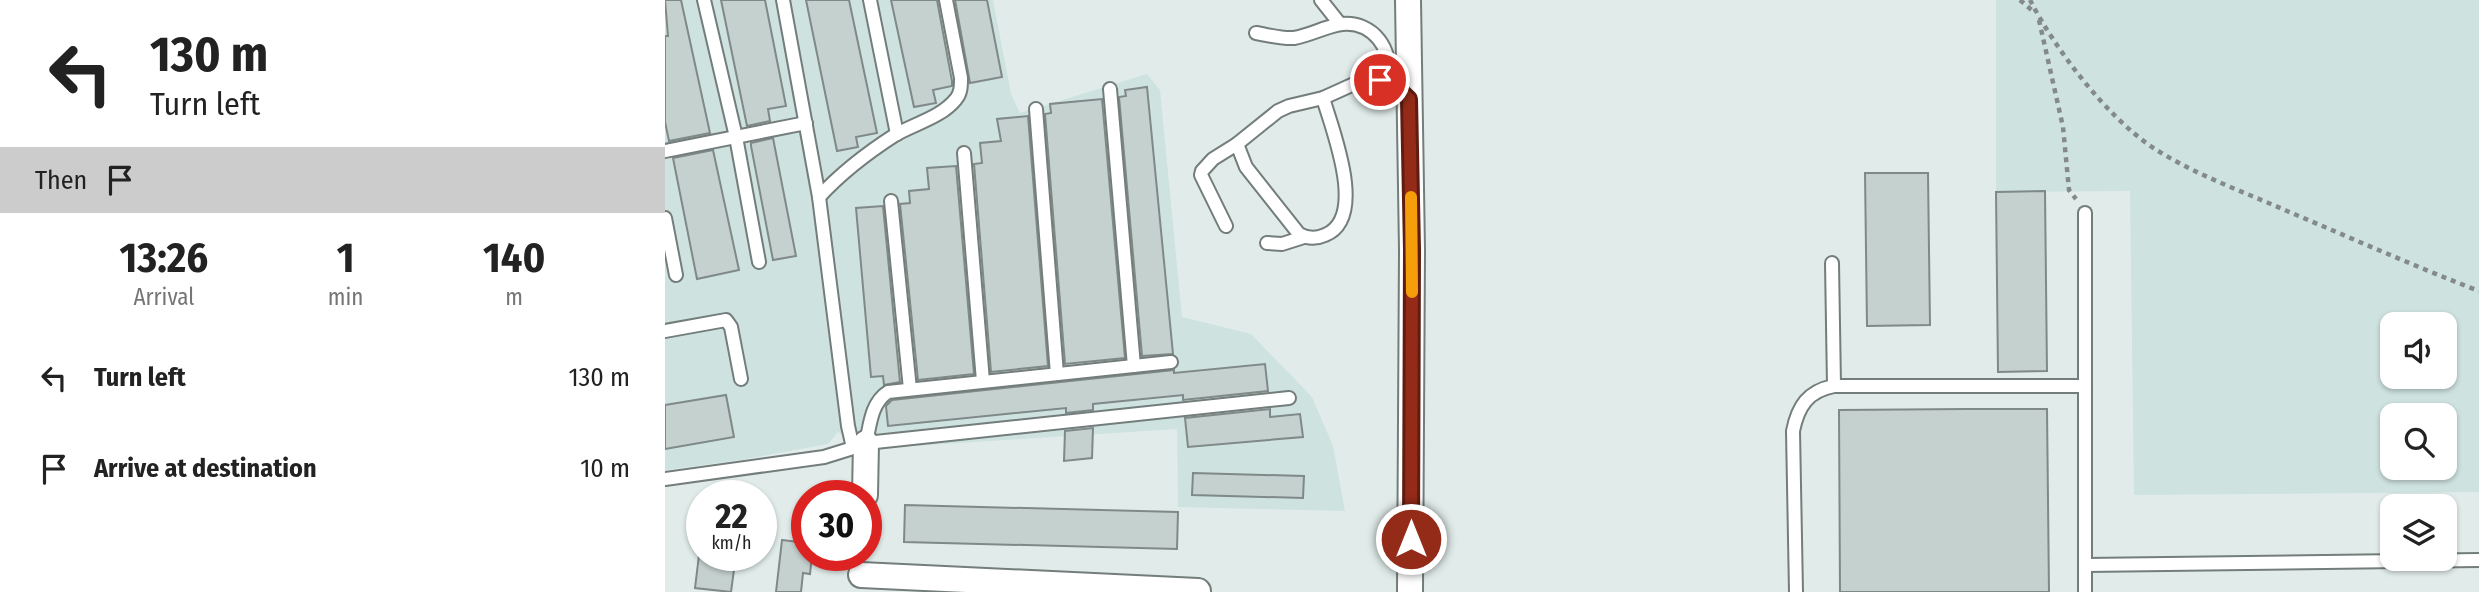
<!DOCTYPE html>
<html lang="en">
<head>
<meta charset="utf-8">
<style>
	body { margin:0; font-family:"Fira Sans Condensed",sans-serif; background:#f2f2f2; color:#222; height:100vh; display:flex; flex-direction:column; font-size:26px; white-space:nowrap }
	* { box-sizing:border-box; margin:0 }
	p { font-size:23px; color:#767676 }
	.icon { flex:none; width:38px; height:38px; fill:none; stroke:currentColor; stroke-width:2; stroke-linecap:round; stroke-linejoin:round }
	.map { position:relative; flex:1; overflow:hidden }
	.side { display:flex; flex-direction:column; background:#fff; width:665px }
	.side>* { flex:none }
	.top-card { background:#fff; color:#222; overflow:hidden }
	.tools { position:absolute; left:1715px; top:312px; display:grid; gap:14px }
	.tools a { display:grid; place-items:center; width:77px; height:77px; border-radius:14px; background:#fff; box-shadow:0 2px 5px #0004; font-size:35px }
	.speed { position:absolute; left:21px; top:480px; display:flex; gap:14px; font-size:35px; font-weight:700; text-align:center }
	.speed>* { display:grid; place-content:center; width:91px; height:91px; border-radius:50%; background:#fff; box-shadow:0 2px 5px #0004; line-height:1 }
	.speed small { font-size:18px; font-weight:400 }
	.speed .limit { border:10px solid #d22; background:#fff; color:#111 }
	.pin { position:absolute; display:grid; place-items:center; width:60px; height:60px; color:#fff; margin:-30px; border:4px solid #fff; border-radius:50%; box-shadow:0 2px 7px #0007 }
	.me { position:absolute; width:77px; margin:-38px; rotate:0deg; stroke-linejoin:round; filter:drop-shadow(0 0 5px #0008) }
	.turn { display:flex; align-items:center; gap:24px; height:147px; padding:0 35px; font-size:32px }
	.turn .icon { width:91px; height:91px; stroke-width:2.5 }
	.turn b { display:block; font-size:49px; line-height:60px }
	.then { display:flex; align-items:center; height:66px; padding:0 35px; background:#0003; gap:14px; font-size:26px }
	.eta { display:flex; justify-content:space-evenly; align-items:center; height:119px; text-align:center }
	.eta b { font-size:42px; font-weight:700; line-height:49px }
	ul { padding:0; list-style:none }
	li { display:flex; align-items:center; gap:21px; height:91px; padding:0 35px }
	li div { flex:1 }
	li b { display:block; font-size:26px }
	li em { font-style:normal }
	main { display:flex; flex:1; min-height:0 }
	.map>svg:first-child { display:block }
	.built { fill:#cee2df; fill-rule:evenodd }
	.building { fill:#c5d1cf; stroke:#7f8988; stroke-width:2 }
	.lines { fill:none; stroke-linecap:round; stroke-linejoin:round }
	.lane-casing { stroke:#737d7b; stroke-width:16 }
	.street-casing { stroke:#737d7b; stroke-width:28 }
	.path { stroke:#838a89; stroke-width:4.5; stroke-dasharray:5 5; stroke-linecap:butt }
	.lane { stroke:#fff; stroke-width:12 }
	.street { stroke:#fff; stroke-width:24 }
	.route-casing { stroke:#601c10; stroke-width:18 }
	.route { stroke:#942b18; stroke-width:12 }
	.slow { stroke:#f59e0b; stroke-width:12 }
</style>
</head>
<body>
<main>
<section class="side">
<div class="top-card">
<div class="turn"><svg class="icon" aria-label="left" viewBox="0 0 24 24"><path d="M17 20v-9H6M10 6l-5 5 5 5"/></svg><div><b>130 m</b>Turn left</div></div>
<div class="then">Then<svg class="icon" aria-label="arrive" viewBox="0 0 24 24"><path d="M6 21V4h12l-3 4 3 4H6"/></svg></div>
</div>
<div class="eta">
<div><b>13:26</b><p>Arrival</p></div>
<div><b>1</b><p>min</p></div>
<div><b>140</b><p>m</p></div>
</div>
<ul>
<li><svg class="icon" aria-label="left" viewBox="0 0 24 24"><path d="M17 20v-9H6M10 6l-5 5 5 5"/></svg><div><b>Turn left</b></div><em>130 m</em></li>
<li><svg class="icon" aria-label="arrive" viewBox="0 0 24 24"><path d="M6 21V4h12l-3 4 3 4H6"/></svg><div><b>Arrive at destination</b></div><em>10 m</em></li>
</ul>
</section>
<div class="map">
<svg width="1814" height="592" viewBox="0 0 1814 592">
	<rect width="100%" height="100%" fill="#e1ecea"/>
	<g class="built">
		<path d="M 0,0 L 328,0 L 346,94 L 355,113 L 482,74 L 495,90 L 517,317 L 586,334 L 647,397 L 668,446 L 680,511 L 513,507 L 512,429 L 201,449 L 173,432 L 163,444 L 75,460 L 0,470 Z"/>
		<path d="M 1331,0 L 1814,0 L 1814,492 L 1469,495 L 1465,191 L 1331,192 ZM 1727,324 L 1780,324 L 1780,376 L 1727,376 ZM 1727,415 L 1780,415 L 1780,467 L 1727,467 Z"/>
	</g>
	<g class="building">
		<path d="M 0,0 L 16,0 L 45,133 L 4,141 L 0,122 L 0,36 L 3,36 Z"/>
		<path d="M 56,0 L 100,0 L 121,106 L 103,109 L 105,121 L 82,126 Z"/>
		<path d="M 141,0 L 184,0 L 212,133 L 191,137 L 193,147 L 172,151 Z"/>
		<path d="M 226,0 L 272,0 L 287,81 L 287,86 L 268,90 L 271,103 L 249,107 Z"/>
		<path d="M 290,0 L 322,0 L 337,77 L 305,83 Z"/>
		<path d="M 482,87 L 508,354 L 477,356 L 454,97 L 461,96 L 460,90 Z"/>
		<path d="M 437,99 L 460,358 L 400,364 L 380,114 L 386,113 L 385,104 Z"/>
		<path d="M 363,116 L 383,366 L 326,372 L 309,164 L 317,163 L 315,143 L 336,141 L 332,119 Z"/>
		<path d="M 108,138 L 131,256 L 108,260 L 86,146 L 86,143 Z"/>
		<path d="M 48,150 L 74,270 L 32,279 L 8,158 Z"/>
		<path d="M 291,166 L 309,374 L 253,380 L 235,204 L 245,203 L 244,191 L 264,189 L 262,168 Z"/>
		<path d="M 1200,173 L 1263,173 L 1265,325 L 1202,326 Z"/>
		<path d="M 1380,191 L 1382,371 L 1333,372 L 1331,192 Z"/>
		<path d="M 218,206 L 235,382 L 219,385 L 218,376 L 206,377 L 191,208 Z"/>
		<path d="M 600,364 L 603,391 L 518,400 L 518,395 L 428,404 L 428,410 L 401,413 L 401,408 L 223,426 L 221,406 L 227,400 L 509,370 L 509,373 Z"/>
		<path d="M 61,395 L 69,437 L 0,449 L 0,405 Z"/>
		<path d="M 605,409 L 605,417 L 635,414 L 638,437 L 523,447 L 520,418 Z"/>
		<path d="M 1301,409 L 1382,409 L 1384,592 L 1175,592 L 1174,410 Z"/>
		<path d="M 428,428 L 427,458 L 399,461 L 400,431 Z"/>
		<path d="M 528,473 L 639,476 L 638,498 L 527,495 Z"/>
		<path d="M 240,505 L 513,512 L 512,549 L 239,542 Z"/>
		<path d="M 117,540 L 142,543 L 142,555 L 147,555 L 145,574 L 138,573 L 136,592 L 111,592 Z"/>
		<path d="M 34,555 L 71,555 L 66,592 L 30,588 Z"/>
	</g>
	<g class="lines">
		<defs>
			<g id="lane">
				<path d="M 39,0 L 71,137 L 94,262"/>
				<path d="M 118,0 L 154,197 L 183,426 L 188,448 L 201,443 L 624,398"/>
				<path d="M 205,0 L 232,134"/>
				<path d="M 656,0 L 675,24"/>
				<path d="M 445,89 L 469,366"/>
				<path d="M 371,109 L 392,374"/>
				<path d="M 572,144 L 581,167 L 634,234 C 643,239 651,239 660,235 C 703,218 667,129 658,98"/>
				<path d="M 0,151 L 141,123"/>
				<path d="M 299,153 L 318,381"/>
				<path d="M 154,197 C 177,172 202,153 230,135 C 249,124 277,117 291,99 C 296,93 296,86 296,78 L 281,0"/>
				<path d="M 226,201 L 245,389"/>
				<path d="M 1420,213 L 1420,592"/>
				<path d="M 0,218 L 11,275"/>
				<path d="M 561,226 L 536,175 L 537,171 L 548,159 L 572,144 L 613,111 L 624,106 L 658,98 L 689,84 L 722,78 C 729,50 708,21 677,24 C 661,26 646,35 629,38 C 617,39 603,35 591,33"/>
				<path d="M 602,243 L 617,244 L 639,237"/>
				<path d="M 1167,263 L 1169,386"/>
				<path d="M 0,331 L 61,320 L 66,327 L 76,379"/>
				<path d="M 201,443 C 205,425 206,403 223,392 L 506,362"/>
				<path d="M 0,479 L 159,457 L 188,448"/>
				<path d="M 1420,565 L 1814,560"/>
				<path d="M 1131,592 L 1128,431 C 1133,406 1143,391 1169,386 L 1420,386"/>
			</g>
			<g id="street">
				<path d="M 743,0 L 747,250 L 745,592"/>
				<path d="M 200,495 L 201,443"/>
				<path d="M 196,575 L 533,591"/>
			</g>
		</defs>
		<use href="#lane" class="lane-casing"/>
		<use href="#street" class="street-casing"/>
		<g class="path">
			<path d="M 1355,0 L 1370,13"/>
			<path d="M 1365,0 C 1390,49 1441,116 1487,147 C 1528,174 1577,191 1622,211 C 1686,238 1749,266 1814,291"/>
			<path d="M 1374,20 L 1398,127 L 1404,190 L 1411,199"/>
		</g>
		<use href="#lane" class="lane"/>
		<use href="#street" class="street"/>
	</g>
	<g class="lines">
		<defs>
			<path id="route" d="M 715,80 L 722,78 L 744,99 L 747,250 L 746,539"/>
		</defs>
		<use href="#route" class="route-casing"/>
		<use href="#route" class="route"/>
		<path class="slow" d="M 746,197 L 747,292"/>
	</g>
</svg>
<div class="tools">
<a><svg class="icon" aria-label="sound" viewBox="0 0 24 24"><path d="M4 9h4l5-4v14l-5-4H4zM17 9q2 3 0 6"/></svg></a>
<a><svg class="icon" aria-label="search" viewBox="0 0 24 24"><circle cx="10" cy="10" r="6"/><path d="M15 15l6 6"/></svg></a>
<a><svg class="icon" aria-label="layers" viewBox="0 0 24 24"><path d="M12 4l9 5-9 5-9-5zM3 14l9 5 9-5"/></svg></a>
</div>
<div class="speed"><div>22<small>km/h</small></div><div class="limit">30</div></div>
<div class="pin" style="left:715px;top:80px;background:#d93025"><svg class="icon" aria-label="arrive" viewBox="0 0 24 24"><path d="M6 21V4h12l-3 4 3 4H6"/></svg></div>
<svg class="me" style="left:746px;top:539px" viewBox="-20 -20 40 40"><circle r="17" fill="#942b18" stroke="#fff" stroke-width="3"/><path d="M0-11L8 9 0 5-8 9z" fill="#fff"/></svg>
</div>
</main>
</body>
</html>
